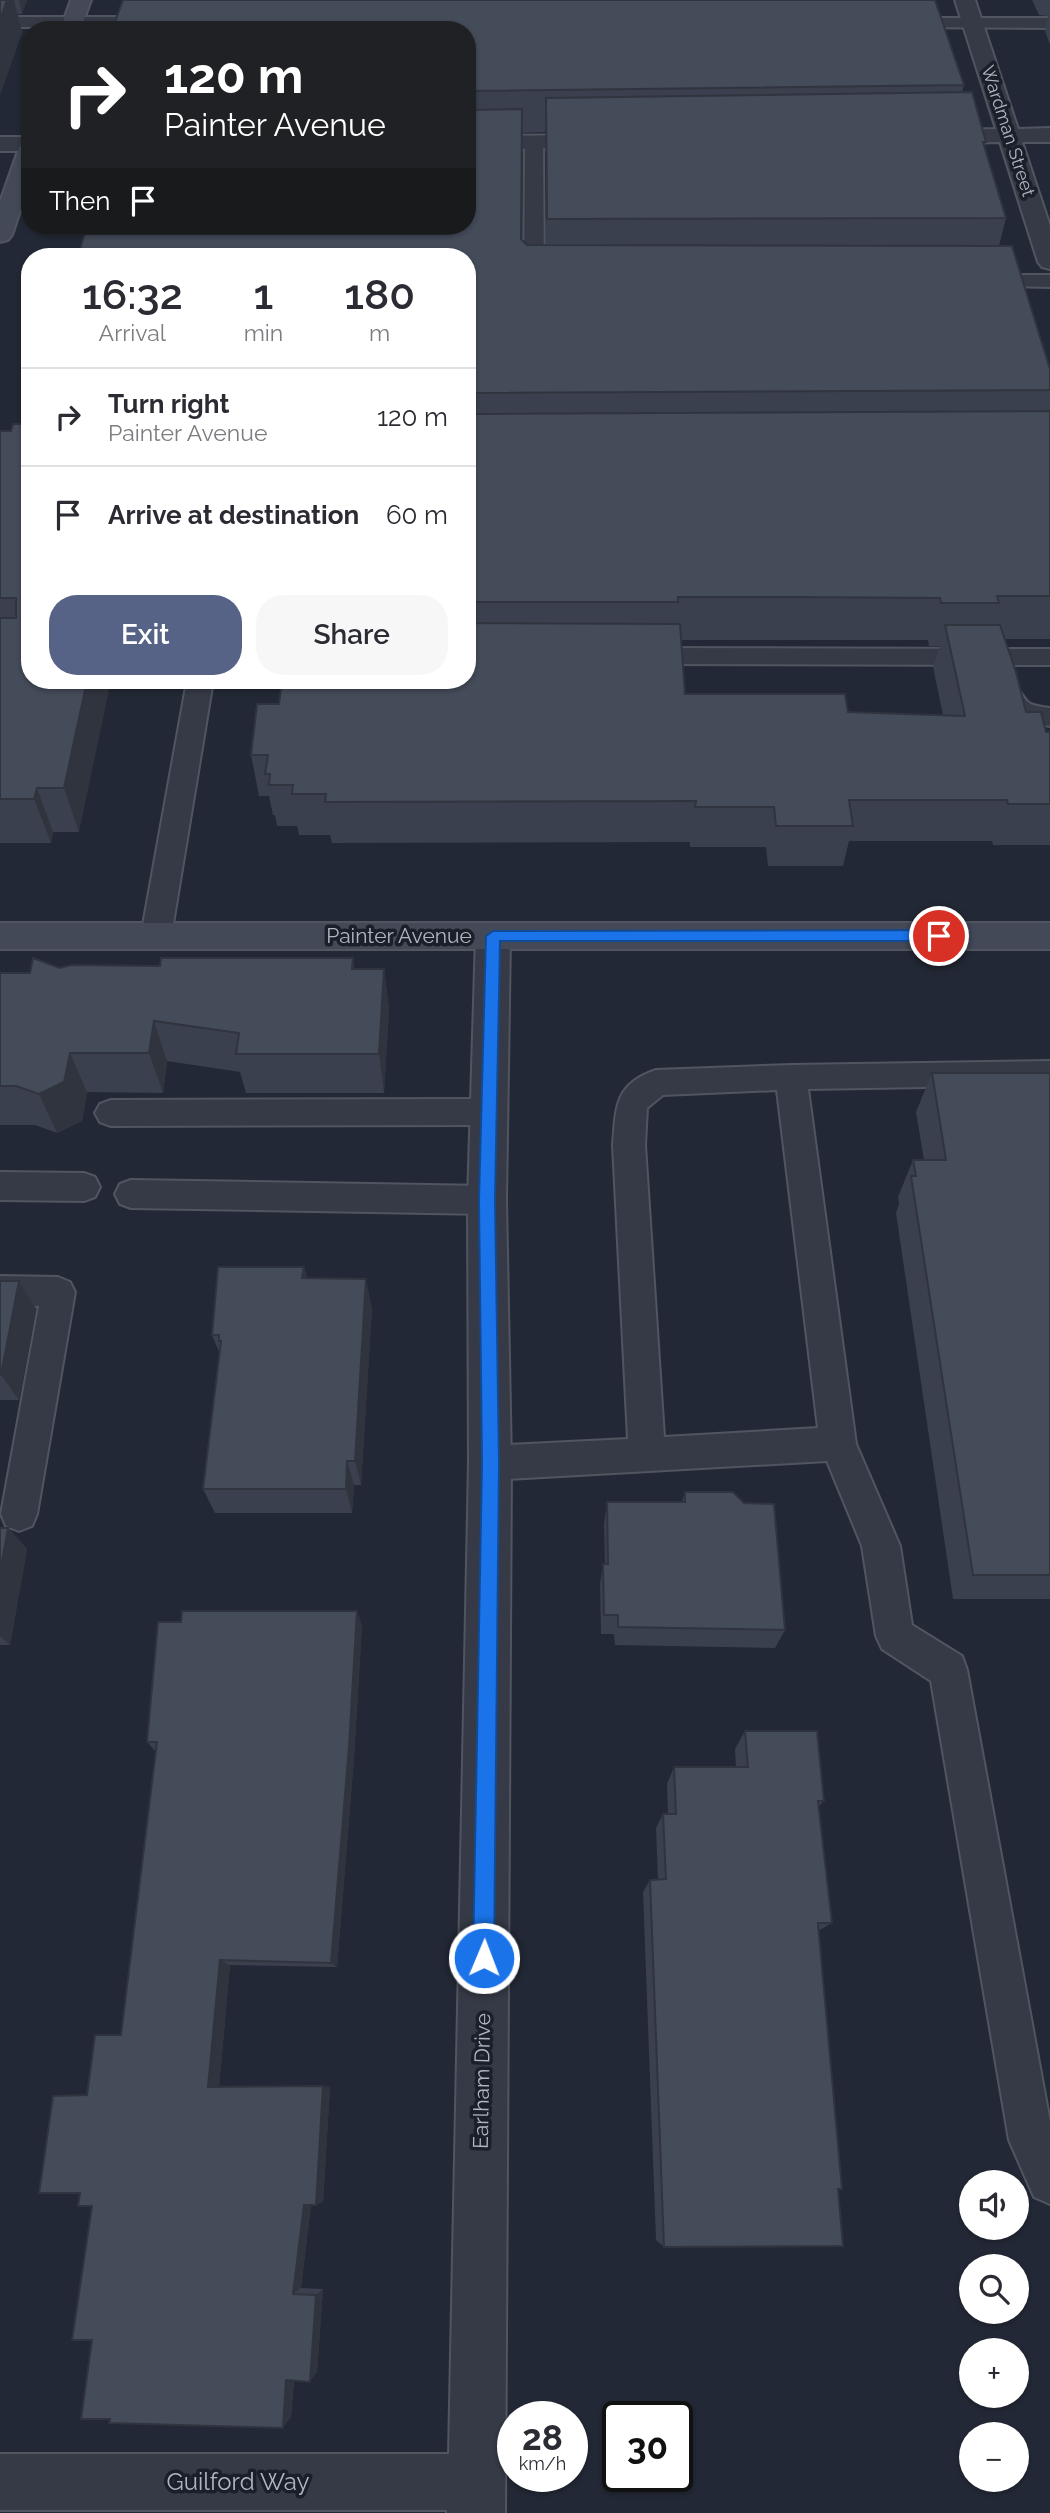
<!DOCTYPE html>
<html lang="en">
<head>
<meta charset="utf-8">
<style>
	body { margin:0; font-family:Raleway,sans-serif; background:#f7f7f7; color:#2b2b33; height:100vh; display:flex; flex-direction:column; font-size:26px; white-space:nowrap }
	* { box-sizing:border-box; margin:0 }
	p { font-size:23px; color:#7c7c81 }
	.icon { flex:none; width:38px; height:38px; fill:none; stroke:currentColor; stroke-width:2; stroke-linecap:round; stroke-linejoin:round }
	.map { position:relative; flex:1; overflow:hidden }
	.drawer { position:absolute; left:21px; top:248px; width:455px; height:441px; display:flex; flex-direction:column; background:#fff; border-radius:28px; box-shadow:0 2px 5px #0004 }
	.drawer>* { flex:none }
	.guide { position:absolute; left:21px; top:21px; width:455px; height:214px; border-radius:28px; box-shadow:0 2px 5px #0004; background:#202124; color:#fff; overflow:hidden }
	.buttons { position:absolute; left:959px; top:2170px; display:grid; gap:14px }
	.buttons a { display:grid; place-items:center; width:70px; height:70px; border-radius:50%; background:#fff; box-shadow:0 2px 5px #0004; font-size:35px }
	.speed { position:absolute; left:497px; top:2401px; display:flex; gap:14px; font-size:35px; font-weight:700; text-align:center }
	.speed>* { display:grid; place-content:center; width:91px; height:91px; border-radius:50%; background:#fff; box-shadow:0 2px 5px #0004; line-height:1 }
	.speed small { font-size:18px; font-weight:400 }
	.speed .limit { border:4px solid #111; border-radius:10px; background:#fff; color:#111 }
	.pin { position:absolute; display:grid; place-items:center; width:60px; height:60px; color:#fff; margin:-30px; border:4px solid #fff; border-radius:50%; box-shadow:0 2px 7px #0007 }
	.me { position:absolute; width:77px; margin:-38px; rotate:1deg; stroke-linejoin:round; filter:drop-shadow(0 0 5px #0008) }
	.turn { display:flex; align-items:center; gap:24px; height:147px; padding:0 28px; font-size:32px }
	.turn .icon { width:91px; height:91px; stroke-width:2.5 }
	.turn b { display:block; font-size:49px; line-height:60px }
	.then { display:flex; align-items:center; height:66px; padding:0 28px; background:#0003; gap:14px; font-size:26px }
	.eta { display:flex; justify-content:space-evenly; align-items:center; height:119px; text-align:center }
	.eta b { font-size:42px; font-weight:600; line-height:49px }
	.button { display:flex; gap:14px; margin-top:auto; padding:14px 28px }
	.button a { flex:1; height:80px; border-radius:28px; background:#566286; color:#fff; font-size:28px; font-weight:600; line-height:80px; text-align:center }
	.button a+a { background:#f7f7f7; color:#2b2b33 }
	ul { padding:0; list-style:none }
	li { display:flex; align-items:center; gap:21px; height:98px; padding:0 28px; border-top:2px solid #e1e1e2 }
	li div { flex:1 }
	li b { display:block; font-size:26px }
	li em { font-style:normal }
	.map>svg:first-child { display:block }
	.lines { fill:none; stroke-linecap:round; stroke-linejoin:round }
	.lane-casing { stroke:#505560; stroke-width:4 }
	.street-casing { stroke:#505560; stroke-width:4 }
	.secondary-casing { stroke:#505560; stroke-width:4 }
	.lane { fill:#353a46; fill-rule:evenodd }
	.street { fill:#353a46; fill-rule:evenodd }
	.secondary { fill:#444958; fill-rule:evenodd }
	.wall { fill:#3a404d; fill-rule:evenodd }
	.shaded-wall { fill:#30343e }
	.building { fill:#444b59; stroke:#30343e; stroke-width:2 }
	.route { fill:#1a73e8; stroke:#114b97; stroke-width:2 }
	.labels { text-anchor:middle; stroke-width:7; stroke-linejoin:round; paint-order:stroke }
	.far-street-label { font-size:18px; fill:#b0b5c2; stroke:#1b1f2a }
	.street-label { font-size:21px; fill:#b0b5c2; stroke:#1b1f2a }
	.near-street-label { font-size:24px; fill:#b0b5c2; stroke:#1b1f2a }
</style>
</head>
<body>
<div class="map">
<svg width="1050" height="2513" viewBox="0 0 1050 2513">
	<rect width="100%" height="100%" fill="#222835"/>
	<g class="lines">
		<defs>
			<g id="lane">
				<path d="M 0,17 L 159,17 L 168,22 L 159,27 L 0,27 Z"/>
				<path d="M 898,18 L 1050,18 L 1050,28 L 892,27 L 889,23 L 892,19 Z"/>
				<path d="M 534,137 L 543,143 L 544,276 L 553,282 L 550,286 L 527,286 L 524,282 L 525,143 Z"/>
				<path d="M 978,275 L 1050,275 L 1050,287 L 971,285 L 968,281 L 971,277 Z"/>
				<path d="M 636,648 L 1050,649 L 1050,665 L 636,664 L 627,662 L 623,656 L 627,650 Z"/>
				<path d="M 187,681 L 213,681 L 171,936 L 166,944 L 156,947 L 146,944 L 141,936 Z"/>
				<path d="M 1008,684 L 1017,687 C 1028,705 1028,705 1050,708 L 1050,726 C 1023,722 1004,722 995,693 L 999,687 Z"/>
				<path d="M 1050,1061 L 1050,1085 L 808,1089 L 856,1444 L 900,1546 L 912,1625 L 962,1656 L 967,1670 L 1050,2122 L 1050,2204 L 1034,2197 L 1009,2140 L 931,1681 L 882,1649 L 876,1636 L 862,1546 L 827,1461 L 490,1480 L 477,1475 L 472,1463 L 477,1451 L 490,1446 L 628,1439 L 613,1145 C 616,1108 614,1084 656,1070 L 791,1065 ZM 777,1090 L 818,1428 L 664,1437 L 645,1145 L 647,1108 L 663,1095 Z"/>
				<path d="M 489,1099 L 500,1103 L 505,1112 L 500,1121 L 489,1125 L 111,1126 L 100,1122 L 95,1113 L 100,1104 L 111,1100 Z"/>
				<path d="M 0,1172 L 84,1173 L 95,1177 L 100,1187 L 95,1197 L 84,1201 L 0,1200 Z"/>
				<path d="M 131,1180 L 487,1186 L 498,1190 L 503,1200 L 498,1210 L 487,1214 L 131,1208 L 120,1204 L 115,1194 L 120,1184 Z"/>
				<path d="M 0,1276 L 58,1277 L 70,1282 L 75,1292 L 37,1514 L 32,1526 L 19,1531 L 6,1526 L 1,1514 L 39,1306 L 0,1306 Z"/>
			</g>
			<g id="street">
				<path d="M 955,0 L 975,0 L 1018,129 L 1050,128 L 1050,142 L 1022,142 L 1050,226 L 1050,269 L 1042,267 L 1038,262 L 1000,142 L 931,144 L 923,142 L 920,137 L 923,132 L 931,130 L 996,129 Z"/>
				<path d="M 598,135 L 606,137 L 609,142 L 606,147 L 467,150 L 467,136 Z"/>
				<rect x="0" y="137" width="30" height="14"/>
				<path d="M 493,923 L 505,927 L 510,936 L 506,1200 L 511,1463 L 505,2513 L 447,2513 L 447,2510 L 0,2510 L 0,2454 L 449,2454 L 469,1463 L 468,1200 L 476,936 L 481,927 Z"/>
			</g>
			<g id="secondary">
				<path d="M 71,0 L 91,0 L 80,30 L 60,30 Z"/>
				<path d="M 30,142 L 30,181 L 12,235 L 8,240 L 0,242 L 0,202 L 19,148 L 22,143 Z"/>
				<rect x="0" y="923" width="1050" height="26"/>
			</g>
		</defs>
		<use href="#lane" class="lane-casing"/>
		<use href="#street" class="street-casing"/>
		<use href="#secondary" class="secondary-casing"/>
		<use href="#lane" class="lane"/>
		<use href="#street" class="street"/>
		<use href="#secondary" class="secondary"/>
	</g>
	<g class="wall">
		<path d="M 0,0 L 27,0 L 22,14 L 18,14 L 22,32 L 0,95 Z"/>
		<path d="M 1032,0 L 1050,0 L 1050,45 L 1045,31 L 1048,16 L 1039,15 Z"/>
		<path d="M 467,30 L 964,85 L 962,92 L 986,142 L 985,148 L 1006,218 L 999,246 L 1050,369 L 1050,639 L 1004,639 L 1026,712 L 1046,732 L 1050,732 L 1050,845 L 993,845 L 992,841 L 849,841 L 843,866 L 768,866 L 766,847 L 690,847 L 690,842 L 332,843 L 330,835 L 299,835 L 297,826 L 277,826 L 275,815 L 273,815 L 269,796 L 259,796 L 251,755 L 279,704 L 467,681 L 467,257 L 247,232 L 467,226 ZM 546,132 L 546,246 L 527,245 L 522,239 L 522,133 ZM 681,640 L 928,640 L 929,646 L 940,646 L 933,667 L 943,715 L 848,712 L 685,694 Z"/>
		<path d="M 0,431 L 79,832 L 53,832 L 51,843 L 0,843 Z"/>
		<path d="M 353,958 L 354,969 L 384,969 L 389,1010 L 384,1093 L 246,1093 L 240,1072 L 167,1061 L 163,1093 L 87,1092 L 82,1121 L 57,1133 L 35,1125 L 0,1125 L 0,973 L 30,973 L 60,968 L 160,966 Z"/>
		<path d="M 932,1073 L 1050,1073 L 1050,1599 L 953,1599 L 896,1213 L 899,1204 L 898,1197 L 913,1160 L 924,1160 L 916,1112 Z"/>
		<path d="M 304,1267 L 307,1278 L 372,1308 L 361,1485 L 354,1485 L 352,1513 L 215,1513 L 203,1489 L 220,1354 L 212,1335 Z"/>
		<path d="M 0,1281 L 19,1281 L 36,1309 L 19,1400 L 0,1400 Z"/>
		<path d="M 685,1492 L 785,1630 L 775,1648 L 615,1645 L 614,1634 L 601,1634 L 600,1584 L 603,1564 L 605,1564 L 604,1524 L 607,1502 L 682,1502 Z"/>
		<path d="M 0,1528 L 8,1528 L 27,1549 L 10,1645 L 0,1645 Z"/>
		<path d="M 362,1625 L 354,1758 L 337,1967 L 230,1965 L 219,2087 L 330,2087 L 323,2202 L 311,2205 L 301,2288 L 323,2289 L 317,2372 L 294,2381 L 291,2417 L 110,2419 L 92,2340 L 92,2206 L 80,2193 L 87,2095 L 121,2035 L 156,1752 L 147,1742 Z"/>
		<path d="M 745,1731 L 824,1801 L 818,1807 L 832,1923 L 818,1931 L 838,2189 L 664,2247 L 656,2240 L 643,1892 L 650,1880 L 658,1880 L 656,1828 L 663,1814 L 668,1814 L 667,1784 L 674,1767 L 736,1767 L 735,1749 Z"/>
	</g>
	<g class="shaded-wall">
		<path d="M 7,0 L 14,0 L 22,32 L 0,95 L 0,20 Z"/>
		<path d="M 19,0 L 27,0 L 22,14 Z"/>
		<path d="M 87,681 L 111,681 L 79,832 L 64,788 Z"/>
		<path d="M 37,788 L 53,832 L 51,843 L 34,799 Z"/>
		<path d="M 384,969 L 389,1010 L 384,1093 L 379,1054 Z"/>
		<path d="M 154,1021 L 167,1061 L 163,1093 L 149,1053 Z"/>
		<path d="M 70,1053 L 87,1092 L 82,1121 L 57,1133 L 39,1094 Z"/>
		<path d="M 304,1267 L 311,1296 L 302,1278 Z"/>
		<path d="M 366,1279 L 372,1308 L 361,1485 L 355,1461 Z"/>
		<path d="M 19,1281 L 36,1309 L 19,1400 L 1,1375 Z"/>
		<path d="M 347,1461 L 354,1485 L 352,1513 L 346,1489 Z"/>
		<path d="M 8,1528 L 27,1549 L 10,1645 L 0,1636 L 0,1573 Z"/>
		<path d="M 357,1611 L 362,1625 L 354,1758 L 337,1967 L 331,1963 Z"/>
		<path d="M 220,1960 L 230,1965 L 219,2088 L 208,2087 Z"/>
		<path d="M 323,2086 L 330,2087 L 323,2202 L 316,2205 Z"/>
		<path d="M 311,2202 L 301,2288 L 293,2294 L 304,2205 Z"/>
		<path d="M 323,2289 L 317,2372 L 310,2382 L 316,2295 Z"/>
		<path d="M 294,2371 L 291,2417 L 283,2428 L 286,2380 Z"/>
	</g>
	<g class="building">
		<path d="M 0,0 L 7,0 L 0,20 Z"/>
		<path d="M 123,0 L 935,0 L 964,85 L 467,91 L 467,30 L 112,30 Z"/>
		<path d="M 972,92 L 986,142 L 983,142 L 1006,218 L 547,219 L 546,98 Z"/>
		<path d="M 522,109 L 521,239 L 527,245 L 1012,246 L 1050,369 L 1050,390 L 467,393 L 467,257 L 78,257 L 85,232 L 247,232 L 248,226 L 467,226 L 467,110 Z"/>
		<path d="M 1050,411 L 1050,596 L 997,596 L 999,603 L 941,603 L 940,598 L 788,597 L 678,597 L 678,602 L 467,602 L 467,414 Z"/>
		<path d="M 13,424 L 30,424 L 30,681 L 87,681 L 64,788 L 37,788 L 34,799 L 0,799 L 0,618 L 16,618 L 16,598 L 0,598 L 0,431 L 11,431 Z"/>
		<path d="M 467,623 L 680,624 L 685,694 L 845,694 L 848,712 L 965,716 L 945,625 L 1000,625 L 1016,672 L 1026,712 L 1041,712 L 1046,732 L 1050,732 L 1050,804 L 1008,804 L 1007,800 L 849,800 L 853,826 L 776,826 L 774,807 L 695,807 L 696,801 L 325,802 L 326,794 L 292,794 L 293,785 L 269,785 L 270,774 L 265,774 L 268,755 L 251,755 L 257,704 L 279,704 L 282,681 L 467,681 Z"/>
		<path d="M 33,958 L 60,968 L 71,965 L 160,966 L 161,958 L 353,958 L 352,969 L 384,969 L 379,1054 L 236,1054 L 239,1033 L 154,1021 L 149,1053 L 70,1053 L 64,1082 L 39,1094 L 16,1086 L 0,1086 L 0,973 L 30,973 Z"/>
		<path d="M 932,1073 L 1050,1073 L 1050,1575 L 973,1575 L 911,1176 L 916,1176 L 913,1160 L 946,1160 Z"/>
		<path d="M 218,1267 L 304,1267 L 302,1278 L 366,1279 L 355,1461 L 347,1461 L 346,1489 L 203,1489 L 221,1341 L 219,1341 L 219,1335 L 212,1335 Z"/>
		<path d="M 0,1281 L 19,1281 L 1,1375 L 0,1375 Z"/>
		<path d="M 685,1492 L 733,1492 L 744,1503 L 774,1504 L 785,1630 L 618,1627 L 618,1615 L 604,1615 L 603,1564 L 608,1564 L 607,1502 L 685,1502 Z"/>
		<path d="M 0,1528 L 8,1528 L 0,1573 Z"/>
		<path d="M 182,1611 L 357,1611 L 349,1747 L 331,1963 L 220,1960 L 208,2087 L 323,2086 L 316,2205 L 304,2205 L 293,2294 L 316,2295 L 310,2382 L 286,2380 L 283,2428 L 109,2423 L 110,2419 L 81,2419 L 92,2340 L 72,2340 L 92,2206 L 78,2206 L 80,2193 L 39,2193 L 53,2096 L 87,2095 L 95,2035 L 121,2035 L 157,1742 L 147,1742 L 158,1622 L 181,1622 Z"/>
		<path d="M 745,1731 L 817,1731 L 824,1801 L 818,1801 L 832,1923 L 818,1923 L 842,2189 L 838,2189 L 843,2246 L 664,2247 L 650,1880 L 666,1879 L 663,1814 L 676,1814 L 674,1767 L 748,1767 Z"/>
	</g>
	<path class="route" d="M 939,930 L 945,936 L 939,941 L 500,941 L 495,1200 L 499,1463 L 494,1958 L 491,1966 L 484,1969 L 476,1966 L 473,1958 L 482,1463 L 479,1200 L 486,936 L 493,931 Z"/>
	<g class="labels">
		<g class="far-street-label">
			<text transform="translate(1008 131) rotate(72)" y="6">Wardman Street</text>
		</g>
		<g class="street-label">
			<text x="399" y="943">Painter Avenue</text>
			<text transform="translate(482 2081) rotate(-89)" y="7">Earlham Drive</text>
		</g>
		<g class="near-street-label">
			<text x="238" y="2490">Guilford Way</text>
		</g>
	</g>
</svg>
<div class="buttons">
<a><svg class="icon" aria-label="sound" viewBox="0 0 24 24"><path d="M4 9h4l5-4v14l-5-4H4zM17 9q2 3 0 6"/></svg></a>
<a><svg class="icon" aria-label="search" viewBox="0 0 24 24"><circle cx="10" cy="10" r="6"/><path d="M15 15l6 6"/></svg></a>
<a>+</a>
<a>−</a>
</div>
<div class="speed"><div>28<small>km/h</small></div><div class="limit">30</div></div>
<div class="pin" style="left:939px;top:936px;background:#d93025"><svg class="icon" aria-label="arrive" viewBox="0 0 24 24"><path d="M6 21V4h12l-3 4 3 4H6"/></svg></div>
<svg class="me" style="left:484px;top:1958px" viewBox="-20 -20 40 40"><circle r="17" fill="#1a73e8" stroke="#fff" stroke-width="3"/><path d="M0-11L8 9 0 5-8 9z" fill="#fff"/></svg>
<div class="guide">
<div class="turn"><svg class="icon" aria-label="right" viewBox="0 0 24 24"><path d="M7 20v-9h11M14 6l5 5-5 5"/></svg><div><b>120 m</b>Painter Avenue</div></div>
<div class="then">Then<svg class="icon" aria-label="arrive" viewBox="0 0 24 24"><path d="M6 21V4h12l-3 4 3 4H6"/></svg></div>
</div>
<section class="drawer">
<div class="eta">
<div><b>16:32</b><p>Arrival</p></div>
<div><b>1</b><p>min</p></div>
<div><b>180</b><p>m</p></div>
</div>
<ul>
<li><svg class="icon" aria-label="right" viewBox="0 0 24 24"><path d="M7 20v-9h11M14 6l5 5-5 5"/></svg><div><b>Turn right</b><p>Painter Avenue</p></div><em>120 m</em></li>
<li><svg class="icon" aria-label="arrive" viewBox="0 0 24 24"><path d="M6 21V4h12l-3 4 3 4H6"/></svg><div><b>Arrive at destination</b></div><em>60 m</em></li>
</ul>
<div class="button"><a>Exit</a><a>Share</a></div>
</section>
</div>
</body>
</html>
